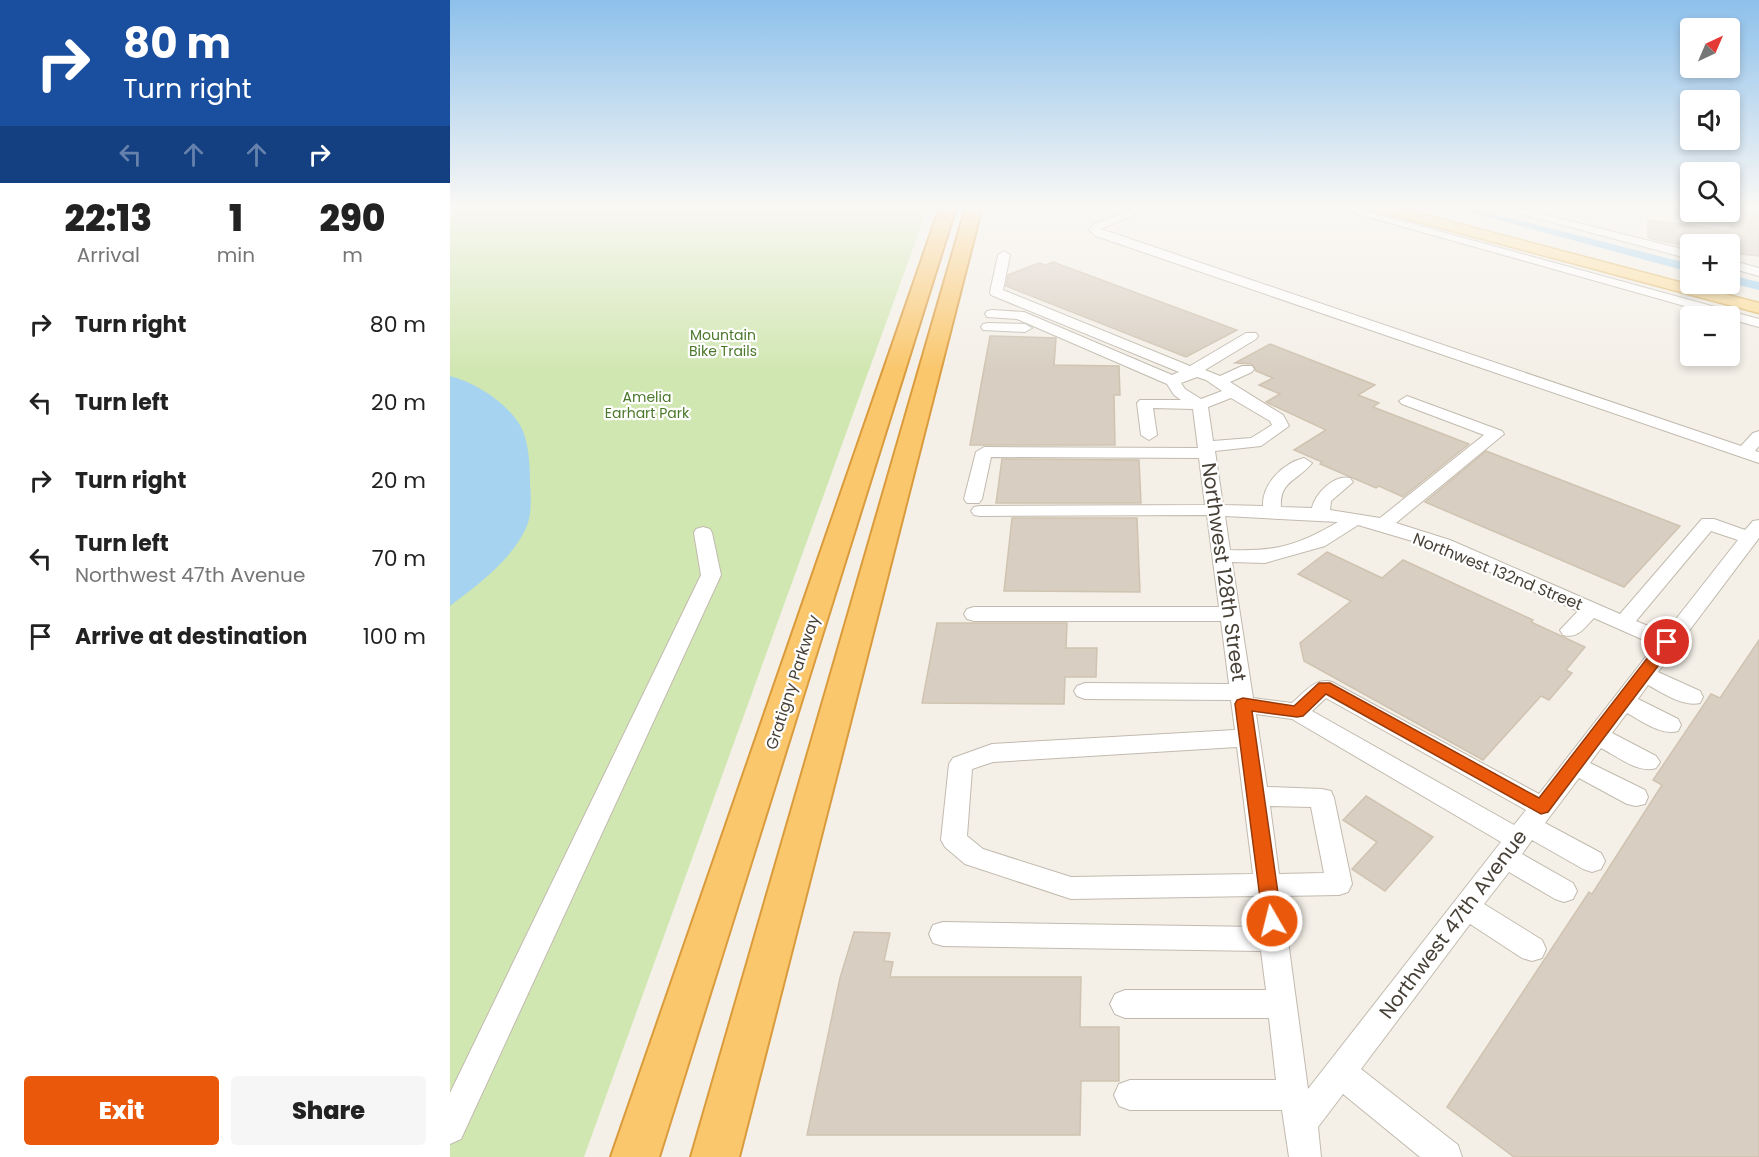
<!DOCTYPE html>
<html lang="en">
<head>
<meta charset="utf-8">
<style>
	body { margin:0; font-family:Poppins,sans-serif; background:#f6f6f6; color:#222; height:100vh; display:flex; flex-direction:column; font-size:22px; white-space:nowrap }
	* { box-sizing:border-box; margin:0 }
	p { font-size:20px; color:#767676 }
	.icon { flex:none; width:33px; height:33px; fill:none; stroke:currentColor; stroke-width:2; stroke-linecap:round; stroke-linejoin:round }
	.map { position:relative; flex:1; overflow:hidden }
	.details { display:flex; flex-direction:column; background:#fff; width:450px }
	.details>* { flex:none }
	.guide { background:#1a4fa0; color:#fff; overflow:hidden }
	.needle { width:39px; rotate:44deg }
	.controls { position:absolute; left:1230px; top:18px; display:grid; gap:12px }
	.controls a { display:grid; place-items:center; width:60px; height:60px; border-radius:6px; background:#fff; box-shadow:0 3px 9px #0003; font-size:30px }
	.pin { position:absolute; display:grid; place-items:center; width:51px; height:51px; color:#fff; margin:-26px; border:3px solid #fff; border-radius:50%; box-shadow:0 2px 6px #0007 }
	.me { position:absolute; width:66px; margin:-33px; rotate:352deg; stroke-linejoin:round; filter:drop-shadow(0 0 4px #0008) }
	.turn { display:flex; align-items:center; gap:21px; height:126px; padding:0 24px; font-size:27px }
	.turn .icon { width:78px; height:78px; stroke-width:2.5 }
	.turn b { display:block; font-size:42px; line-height:51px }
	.lanes { display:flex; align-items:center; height:57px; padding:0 24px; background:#0003; justify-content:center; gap:30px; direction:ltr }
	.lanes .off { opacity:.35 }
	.eta { display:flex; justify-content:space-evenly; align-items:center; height:102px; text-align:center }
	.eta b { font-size:36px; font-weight:800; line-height:42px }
	.button { display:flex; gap:12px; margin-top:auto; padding:12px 24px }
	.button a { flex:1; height:69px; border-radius:6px; background:#ea580c; color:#fff; font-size:24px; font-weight:800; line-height:69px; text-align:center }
	.button a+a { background:#f6f6f6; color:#222 }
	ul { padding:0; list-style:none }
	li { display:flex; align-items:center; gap:18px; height:78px; padding:0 24px }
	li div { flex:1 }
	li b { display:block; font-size:22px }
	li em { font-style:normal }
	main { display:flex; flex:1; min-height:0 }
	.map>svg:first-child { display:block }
	.green { fill:#d1e7b2 }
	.water { fill:#a6d3ef }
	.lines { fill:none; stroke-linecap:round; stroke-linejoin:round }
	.canal { fill:#a6d3ef; fill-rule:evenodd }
	.building { fill:#d8cec1; stroke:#d0c3b1; stroke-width:1.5 }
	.minor-casing { stroke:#c2baae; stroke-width:2 }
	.major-casing { stroke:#e1b969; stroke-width:3 }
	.highway-casing { stroke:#da9b3c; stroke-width:4 }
	.minor { fill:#fff; fill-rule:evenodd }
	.major { fill:#fcdd9a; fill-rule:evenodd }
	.highway { fill:#fac76d; fill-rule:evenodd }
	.route { fill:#ea580c; stroke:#983908; stroke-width:1.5 }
	.labels { text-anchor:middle; stroke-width:4.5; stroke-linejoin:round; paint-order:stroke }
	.far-park-label { font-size:14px; fill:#4b782b; stroke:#fff }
	.street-label { font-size:16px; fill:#474037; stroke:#fff }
	.near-street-label { font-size:20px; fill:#474037; stroke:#fff }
</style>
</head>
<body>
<main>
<section class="details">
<div class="guide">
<div class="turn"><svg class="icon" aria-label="right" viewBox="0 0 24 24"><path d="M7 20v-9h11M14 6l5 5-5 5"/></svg><div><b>80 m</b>Turn right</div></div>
<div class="lanes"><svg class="icon off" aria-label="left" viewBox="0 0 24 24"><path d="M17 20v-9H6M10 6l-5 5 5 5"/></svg><svg class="icon off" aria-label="ahead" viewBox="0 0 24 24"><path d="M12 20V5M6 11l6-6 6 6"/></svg><svg class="icon off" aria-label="ahead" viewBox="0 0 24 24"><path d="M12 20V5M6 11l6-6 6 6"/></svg><svg class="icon" aria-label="right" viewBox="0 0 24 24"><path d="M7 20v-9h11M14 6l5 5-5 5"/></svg></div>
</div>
<div class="eta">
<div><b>22:13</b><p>Arrival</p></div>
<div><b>1</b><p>min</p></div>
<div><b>290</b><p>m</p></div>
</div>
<ul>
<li><svg class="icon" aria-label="right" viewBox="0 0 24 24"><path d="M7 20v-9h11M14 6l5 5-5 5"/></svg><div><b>Turn right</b></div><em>80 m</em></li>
<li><svg class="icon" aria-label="left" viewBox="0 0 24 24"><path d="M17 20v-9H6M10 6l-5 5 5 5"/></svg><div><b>Turn left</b></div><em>20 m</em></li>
<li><svg class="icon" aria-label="right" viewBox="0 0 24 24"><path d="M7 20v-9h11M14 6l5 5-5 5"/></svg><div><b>Turn right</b></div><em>20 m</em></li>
<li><svg class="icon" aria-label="left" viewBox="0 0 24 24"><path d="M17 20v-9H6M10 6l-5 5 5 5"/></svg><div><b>Turn left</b><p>Northwest 47th Avenue</p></div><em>70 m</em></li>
<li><svg class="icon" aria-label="arrive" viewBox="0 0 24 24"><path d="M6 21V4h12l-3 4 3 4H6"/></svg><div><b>Arrive at destination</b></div><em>100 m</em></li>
</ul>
<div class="button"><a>Exit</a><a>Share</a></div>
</section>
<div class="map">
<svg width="1309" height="1157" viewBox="0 0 1309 1157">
	<rect width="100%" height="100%" fill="#f4f0e8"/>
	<path class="green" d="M 0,207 L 478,207 L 134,1157 L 0,1157 Z"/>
	<path class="water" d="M 0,376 C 26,383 56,402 70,425 C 79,441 80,465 80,483 C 81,497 82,516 76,528 C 61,561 27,585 0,606 Z"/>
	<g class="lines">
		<g class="canal">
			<path d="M 1000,207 L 1018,207 L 1240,264 L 1240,272 Z"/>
			<path d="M 1280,275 L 1309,282 L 1309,290 L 1280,283 Z"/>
		</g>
	</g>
	<g class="building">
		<path d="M 1280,207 L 1309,207 L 1309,256 L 1280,253 L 1280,244 L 1240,244 L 1240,247 L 1198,238 L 1198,220 L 1280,231 Z"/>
		<path d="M 603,262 L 787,330 L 736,357 L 556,286 L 558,275 L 589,263 L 596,265 Z"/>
		<path d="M 540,336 L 606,338 L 604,365 L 669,366 L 670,395 L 664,395 L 665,445 L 520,445 Z"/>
		<path d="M 820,344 L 925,385 L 908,395 L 929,403 L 923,407 L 1019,444 L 953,497 L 929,486 L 926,488 L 870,464 L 872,462 L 844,450 L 876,430 L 816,402 L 830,394 L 809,385 L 823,378 L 806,371 L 802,364 L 785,363 Z"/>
		<path d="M 1036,451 L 1049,456 L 1230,526 L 1174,587 L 975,502 Z"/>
		<path d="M 552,459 L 689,460 L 691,503 L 546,503 Z"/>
		<path d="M 562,518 L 687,518 L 690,592 L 554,591 Z"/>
		<path d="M 877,552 L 932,578 L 953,560 L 1083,620 L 1081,622 L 1135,647 L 1116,670 L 1122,673 L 1099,700 L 1091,696 L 1033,760 L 854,661 L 850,643 L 901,601 L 848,574 Z"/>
		<path d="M 487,623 L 617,623 L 616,648 L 647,648 L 646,677 L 615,677 L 614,704 L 472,703 Z"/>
		<path d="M 1309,640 L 1309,1157 L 1064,1157 L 997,1107 L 1139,892 L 1142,894 L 1212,785 L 1203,780 L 1261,694 L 1270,698 Z"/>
		<path d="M 916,796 L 983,837 L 935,891 L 902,869 L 927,842 L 893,820 Z"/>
		<path d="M 404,932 L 440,933 L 434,961 L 443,962 L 440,977 L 631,977 L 630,1027 L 669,1027 L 669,1081 L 631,1081 L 630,1135 L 357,1135 L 390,978 Z"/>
	</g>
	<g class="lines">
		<defs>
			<g id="minor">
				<path d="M 686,207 L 701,207 L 651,229 L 1291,446 L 1303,433 L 1309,431 L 1309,446 L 1305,451 L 1309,452 L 1309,463 L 646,236 L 639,230 L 643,225 Z"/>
				<path d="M 883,207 L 901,207 L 1309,319 L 1309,327 L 1280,319 L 1280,316 L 1270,316 Z"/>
				<path d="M 1045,207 L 1064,207 L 1240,251 L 1240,259 Z"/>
				<path d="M 554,251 L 560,255 L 553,290 L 740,366 L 796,333 L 806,333 L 808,336 L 806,339 L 755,370 L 770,376 L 792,366 L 802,366 L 804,369 L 802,372 L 780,382 L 833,415 L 839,426 L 811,446 L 765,451 L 773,505 L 813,506 C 812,484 833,463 854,458 L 862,463 C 849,480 829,481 831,507 L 862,508 C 865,494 884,474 900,478 L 903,482 L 881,501 L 880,510 L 930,518 L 1034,435 L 952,404 L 949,401 L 957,396 L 1052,431 L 1054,434 L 946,523 L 1000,540 L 1170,614 L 1252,519 L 1264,519 L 1295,530 L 1303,521 L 1309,520 L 1309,538 L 1208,672 L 1250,691 L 1253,697 L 1250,703 C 1233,707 1213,693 1198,685 L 1188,699 L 1228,719 L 1231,725 L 1228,731 C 1211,736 1192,721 1177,713 L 1162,733 L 1206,756 L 1210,762 L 1206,768 C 1188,774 1167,756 1151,748 L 1140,763 L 1195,790 L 1198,797 L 1195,804 L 1186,806 L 1177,804 L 1129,778 L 1095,823 L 1151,853 L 1155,861 L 1151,869 L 1142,872 L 1133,869 L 1082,840 L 1072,854 L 1123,883 L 1127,891 L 1123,899 L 1114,902 L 1105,899 L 1059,872 L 1034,904 L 1092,940 L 1096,949 L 1092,958 L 1082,961 L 1072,958 L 1020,924 L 911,1069 L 1008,1145 L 1012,1157 L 970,1157 L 893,1094 L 868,1127 L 871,1157 L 839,1157 L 832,1110 L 680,1110 L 669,1106 L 664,1095 L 669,1084 L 680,1080 L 826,1080 L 819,1018 L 675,1018 L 665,1014 L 660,1004 L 665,994 L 675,990 L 816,990 L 811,951 L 493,946 L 483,943 L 479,934 L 483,925 L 493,922 L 808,927 L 805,896 L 621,899 L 515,864 L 495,847 L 491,840 L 499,764 L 503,758 L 542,744 L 785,730 L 781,700 L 635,699 L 627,696 L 624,691 L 627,686 L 635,683 L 779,684 L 771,621 L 524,621 L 517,619 L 514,614 L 517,609 L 524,607 L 769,607 L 757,515 L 530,516 L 524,515 L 521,511 L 524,507 L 530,506 L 755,505 L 749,458 L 541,457 L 532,499 L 529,503 L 517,503 L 514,499 L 526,452 L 534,447 L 748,448 L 743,409 L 703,408 L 707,435 L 699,440 L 691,435 L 687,403 L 690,400 L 731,400 L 724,395 L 717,384 L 567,319 L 537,317 L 535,314 L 537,311 L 542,310 L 574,312 L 722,375 L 729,372 L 541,295 L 540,292 L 548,255 ZM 747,377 L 756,380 L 772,391 L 751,399 L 735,389 L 731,383 ZM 781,398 L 820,421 L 822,425 L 801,438 L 763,441 L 758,407 ZM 775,516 L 888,522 C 849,545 825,552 780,550 ZM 908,525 L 986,548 L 1128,611 L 1110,630 L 1113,635 C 1128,639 1134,628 1144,618 L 1205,645 L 1089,794 L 882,682 C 865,677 854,693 842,703 L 803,698 L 782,562 L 815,563 L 875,546 ZM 1261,531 L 1288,540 L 1215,633 L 1186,621 ZM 876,698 L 1076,810 L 1064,825 L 862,711 ZM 806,714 L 842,719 L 1051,842 L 858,1089 L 832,896 L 889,895 L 898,892 L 902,884 L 884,798 L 881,791 L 872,789 L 817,787 ZM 787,747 L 803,874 L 621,877 L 533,849 L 517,836 L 522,769 L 543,762 ZM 820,806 L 861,807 L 874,873 L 829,874 Z"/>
				<path d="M 1280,260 L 1309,268 L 1309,276 L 1280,268 Z"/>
				<path d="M 538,323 L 575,324 L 582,328 L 575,332 L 533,330 L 531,327 L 533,324 Z"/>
				<path d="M 253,527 L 260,529 L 262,533 L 271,575 L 11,1139 L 0,1144 L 0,1093 L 251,575 L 244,533 L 246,529 Z"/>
			</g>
			<path id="major" d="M 922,207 L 945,207 L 1309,303 L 1309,313 L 924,210 Z"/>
			<g id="highway">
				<path d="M 490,207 L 506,207 L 209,1157 L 161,1157 Z"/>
				<path d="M 516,207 L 532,207 L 289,1157 L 241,1157 Z"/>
			</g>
		</defs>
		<use href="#minor" class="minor-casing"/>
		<use href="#major" class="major-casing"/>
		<use href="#highway" class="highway-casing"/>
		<use href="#minor" class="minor"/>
		<use href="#major" class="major"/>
		<use href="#highway" class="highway"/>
	</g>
	<linearGradient id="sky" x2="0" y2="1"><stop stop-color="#8dc0eb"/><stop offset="0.56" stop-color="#faf8f5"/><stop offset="1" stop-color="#faf8f5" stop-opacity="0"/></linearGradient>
	<rect width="1309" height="369" fill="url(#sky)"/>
	<path class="route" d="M 1217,637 L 1223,639 L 1225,642 L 1223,646 L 1098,812 L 1091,814 L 876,694 L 853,716 L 847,717 L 802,711 L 832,921 L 829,927 L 822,930 L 816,927 L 813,921 L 785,704 L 787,700 L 793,698 L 844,706 L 869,683 L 880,683 L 1089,798 L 1212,639 Z"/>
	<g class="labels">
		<g class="far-park-label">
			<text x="273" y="340">Mountain<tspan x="273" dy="16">Bike Trails</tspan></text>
			<text x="197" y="402">Amelia<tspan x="197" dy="16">Earhart Park</tspan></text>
		</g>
		<g class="street-label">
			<text transform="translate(1048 571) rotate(22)" y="6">Northwest 132nd Street</text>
			<text transform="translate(342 682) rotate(-72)" y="6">Gratigny Parkway</text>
		</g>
		<g class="near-street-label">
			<text transform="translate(774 572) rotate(82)" y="7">Northwest 128th Street</text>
			<text transform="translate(1003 924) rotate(-53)" y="7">Northwest 47th Avenue</text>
		</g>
	</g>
</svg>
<div class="controls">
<a><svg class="needle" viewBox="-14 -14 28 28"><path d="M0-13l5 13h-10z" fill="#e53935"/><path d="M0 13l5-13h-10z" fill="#767676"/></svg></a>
<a><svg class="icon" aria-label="sound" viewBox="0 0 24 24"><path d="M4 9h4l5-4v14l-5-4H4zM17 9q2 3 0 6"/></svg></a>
<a><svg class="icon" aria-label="search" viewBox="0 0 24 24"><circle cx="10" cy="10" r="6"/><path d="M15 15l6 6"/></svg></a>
<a>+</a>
<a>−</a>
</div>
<div class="pin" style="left:1217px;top:642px;background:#d93025"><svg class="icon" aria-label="arrive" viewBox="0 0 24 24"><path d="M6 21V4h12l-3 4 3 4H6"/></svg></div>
<svg class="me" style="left:822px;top:921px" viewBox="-20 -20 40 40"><circle r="17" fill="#ea580c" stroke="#fff" stroke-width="3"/><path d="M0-11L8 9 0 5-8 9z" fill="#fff"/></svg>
</div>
</main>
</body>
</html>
